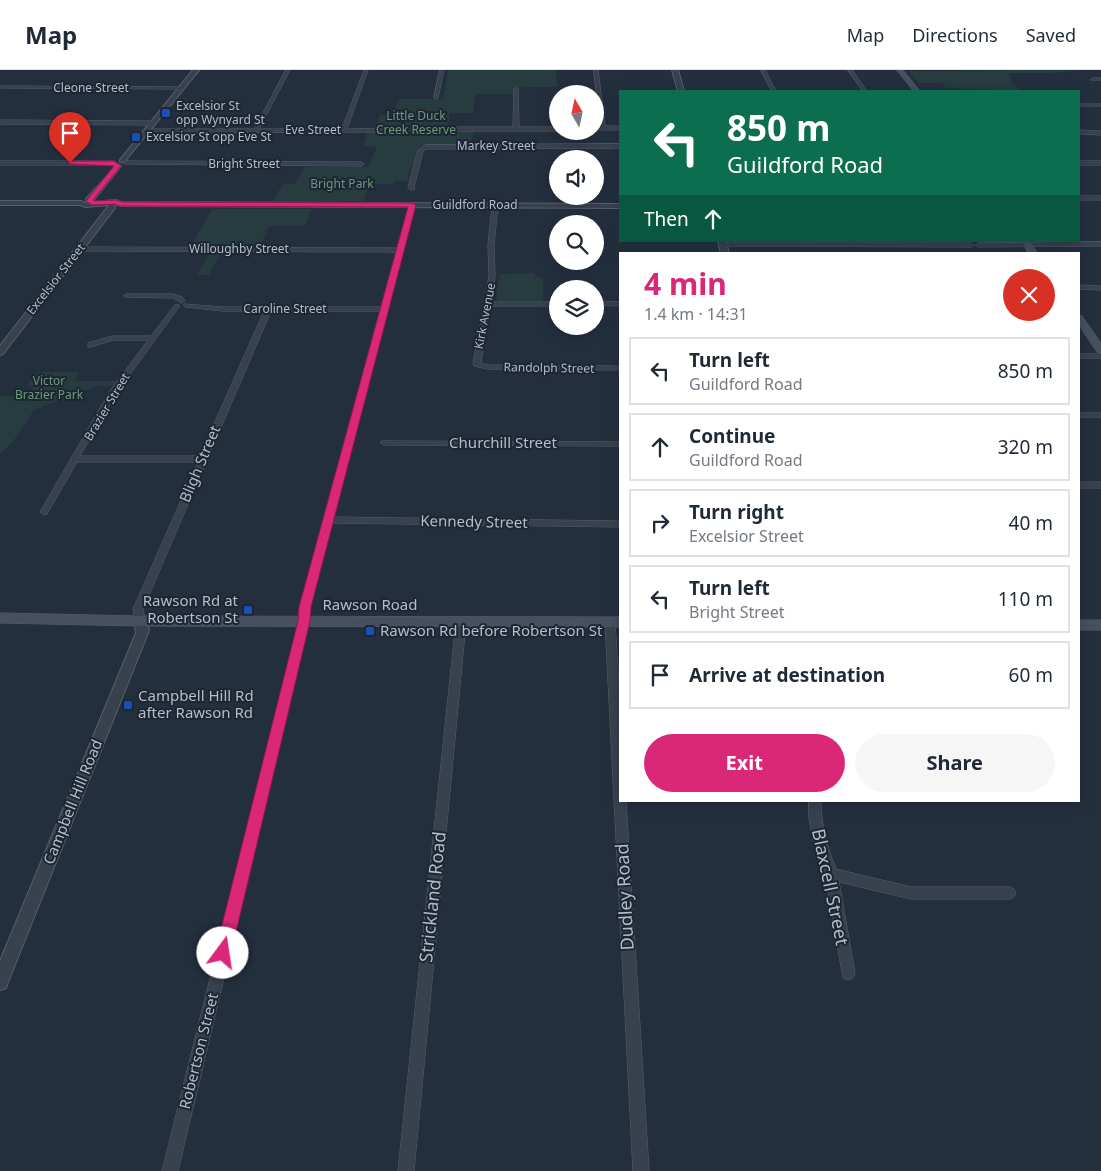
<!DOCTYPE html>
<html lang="en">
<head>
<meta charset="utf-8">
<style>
	body { margin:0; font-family:"Noto Sans",sans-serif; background:#f6f6f7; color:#1f2937; height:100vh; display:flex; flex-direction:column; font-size:19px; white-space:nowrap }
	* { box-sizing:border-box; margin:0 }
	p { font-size:16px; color:#747a83 }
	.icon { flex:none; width:28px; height:28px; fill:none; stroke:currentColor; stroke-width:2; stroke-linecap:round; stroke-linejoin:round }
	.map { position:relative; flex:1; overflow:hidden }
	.sheet { position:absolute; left:619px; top:182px; width:461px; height:550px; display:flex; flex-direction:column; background:#fff; border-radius:0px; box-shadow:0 2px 12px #0003 }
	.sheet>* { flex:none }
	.hud { position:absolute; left:619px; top:20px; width:461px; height:152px; border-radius:0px; box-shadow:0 2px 12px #0003; background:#0b6e4f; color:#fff; overflow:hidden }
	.needle { width:32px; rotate:351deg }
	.fabs { position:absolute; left:549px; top:15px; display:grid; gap:10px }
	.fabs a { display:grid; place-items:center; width:55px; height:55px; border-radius:50%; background:#fff; box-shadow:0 2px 12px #0003; font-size:25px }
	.pin { position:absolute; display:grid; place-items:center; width:42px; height:42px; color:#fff; margin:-51px -21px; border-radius:50% 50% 50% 0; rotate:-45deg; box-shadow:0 0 5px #0007 }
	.pin .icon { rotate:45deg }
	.me { position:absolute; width:55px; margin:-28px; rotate:14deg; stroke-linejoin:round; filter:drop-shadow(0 0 4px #0008) }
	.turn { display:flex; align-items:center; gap:18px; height:105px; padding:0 25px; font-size:22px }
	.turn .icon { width:65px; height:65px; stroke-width:2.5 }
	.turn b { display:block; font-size:35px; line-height:42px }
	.then { display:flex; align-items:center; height:48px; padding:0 25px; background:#0003; gap:10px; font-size:19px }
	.round { display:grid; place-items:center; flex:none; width:52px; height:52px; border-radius:26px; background:#f6f6f7 }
	.headline { display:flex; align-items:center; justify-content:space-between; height:85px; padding:0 25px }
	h1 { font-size:30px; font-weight:700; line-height:38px; color:#db2777 }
	.cta { display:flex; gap:10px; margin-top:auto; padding:10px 25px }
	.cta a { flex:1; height:58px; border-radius:30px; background:#db2777; color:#fff; font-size:20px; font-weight:700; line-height:58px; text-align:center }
	.cta a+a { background:#f6f6f7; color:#1f2937 }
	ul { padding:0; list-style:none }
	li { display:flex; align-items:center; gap:15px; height:68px; margin:0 10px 8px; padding:0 15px; border:2px solid #e0e1e3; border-radius:0px }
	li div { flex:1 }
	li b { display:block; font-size:19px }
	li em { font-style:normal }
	header { display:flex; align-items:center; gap:30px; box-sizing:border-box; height:70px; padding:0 25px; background:#fff; border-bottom:1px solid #e0e1e3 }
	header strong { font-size:24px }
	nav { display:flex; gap:28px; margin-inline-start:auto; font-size:18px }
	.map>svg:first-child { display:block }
	.green { fill:#263c3f }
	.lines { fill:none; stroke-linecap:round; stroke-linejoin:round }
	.minor-casing { stroke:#565f6c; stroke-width:1 }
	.tertiary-casing { stroke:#565f6c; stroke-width:2 }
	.secondary-casing { stroke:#565f6c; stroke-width:1 }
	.minor { fill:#38414e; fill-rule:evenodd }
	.tertiary { fill:#38414e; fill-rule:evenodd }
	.secondary { fill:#465061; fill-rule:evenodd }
	.route { fill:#db2777; stroke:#8e194d }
	.transit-dot { fill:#1a4fb4; stroke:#1d2633; stroke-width:2 }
	.labels { text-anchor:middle; stroke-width:4; stroke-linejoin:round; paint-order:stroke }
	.far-street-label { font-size:12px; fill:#b4bcc9; stroke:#1d2633 }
	.far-poi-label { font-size:12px; fill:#b4bcc9; stroke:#1d2633; text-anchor:start }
	.far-park-label { font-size:12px; fill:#6b9a76; stroke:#1d2633 }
	.street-label { font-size:15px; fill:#b4bcc9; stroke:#1d2633 }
	.poi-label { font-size:15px; fill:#b4bcc9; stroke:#1d2633; text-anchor:start }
	.near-street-label { font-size:18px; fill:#b4bcc9; stroke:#1d2633 }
</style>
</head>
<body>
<header>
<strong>Map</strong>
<nav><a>Map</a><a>Directions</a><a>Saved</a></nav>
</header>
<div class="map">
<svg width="1101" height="1101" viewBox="0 0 1101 1101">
	<rect width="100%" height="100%" fill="#242f3e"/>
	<g class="green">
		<path d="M 448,0 L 556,0 L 557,17 L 524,17 L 513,24 L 475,24 L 473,43 L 450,43 L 448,56 L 442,59 L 447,62 L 474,61 L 470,73 L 422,76 L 418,78 L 413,96 L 411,97 L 407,111 L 395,111 L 394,114 L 369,114 L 364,131 L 274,131 L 282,114 L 295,114 L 304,97 L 368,97 L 377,77 L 363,76 L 367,63 L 376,57 L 380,45 L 393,45 L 399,29 L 443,29 Z"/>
		<path d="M 1076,0 L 1055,3 L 1008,3 L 1011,7 L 1009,8 L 1021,21 L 946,18 L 942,13 L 919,13 L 908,1 Z"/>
		<path d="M 212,139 L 312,139 L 305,156 L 269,156 L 260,176 L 191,176 Z"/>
		<path d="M 210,182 L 221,182 L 209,205 L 197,205 Z"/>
		<path d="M 535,203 L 535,207 L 543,208 L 543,231 L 499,231 L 496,229 L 500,204 Z"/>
		<path d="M 38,302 L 78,302 L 75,311 L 116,311 L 113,316 L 96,316 L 34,340 L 12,373 L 0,384 L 0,326 L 26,326 L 34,316 L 27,315 Z"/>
	</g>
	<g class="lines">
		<defs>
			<g id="minor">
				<path d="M 286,0 L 290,0 L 259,59 L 342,59 L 364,0 L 368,0 L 347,59 L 388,58 L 391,60 L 388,62 L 148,63 L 145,61 L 148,59 L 254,59 Z"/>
				<path d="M 440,0 L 444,0 L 438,28 L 436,29 L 434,28 Z"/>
				<path d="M 594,0 L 598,0 L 605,56 L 620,56 L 620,60 L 595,60 L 595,56 L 600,56 Z"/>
				<path d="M 761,0 L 765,0 L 776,21 L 772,21 Z"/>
				<path d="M 848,0 L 852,0 L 867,21 L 863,21 Z"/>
				<path d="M 1093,8 L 1101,8 L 1101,10 L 1091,10 Z"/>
				<path d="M 0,16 L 182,17 L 184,18 L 182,19 L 0,18 Z"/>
				<path d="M 516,18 L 518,19 L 519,57 L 558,57 L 558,61 L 449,61 L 446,59 L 449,57 L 513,57 L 514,19 Z"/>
				<rect x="1079" y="34" width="22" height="2"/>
				<path d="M 0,50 L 151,51 L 154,53 L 151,55 L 0,54 Z"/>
				<path d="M 1079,60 L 1101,61 L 1101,65 L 1079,64 Z"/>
				<path d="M 620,74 L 620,78 L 426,79 L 423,81 L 414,117 L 415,119 L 410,120 L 408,117 L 418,80 L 425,75 Z"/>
				<path d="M 0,91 L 114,91 L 117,93 L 114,95 L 0,95 Z"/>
				<path d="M 126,91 L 361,92 L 364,94 L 361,96 L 124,94 L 124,92 Z"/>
				<rect x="1079" y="91" width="22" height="4"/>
				<rect x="1079" y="126" width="22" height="4"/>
				<path d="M 412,133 L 415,135 L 333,447 L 620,451 L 620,457 L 332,453 L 310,537 L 309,551 L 178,1101 L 162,1101 L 299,551 L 300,537 L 380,241 L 271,241 L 143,539 L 145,551 L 144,554 L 136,554 L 133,539 L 198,392 L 77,392 L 47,444 L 44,445 L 40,442 L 110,321 L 148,270 L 113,270 L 91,277 L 88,277 L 88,273 L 112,266 L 151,266 L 175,235 L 179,235 L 179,237 L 118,321 L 80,386 L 200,386 L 264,241 L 222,241 L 186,237 L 184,236 L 184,234 L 222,237 L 381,237 L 396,182 L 80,181 L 77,179 L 80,177 L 397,178 L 409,135 Z"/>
				<path d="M 495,133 L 498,135 L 494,175 L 495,206 L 491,232 L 558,232 L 558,236 L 490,236 L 481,293 L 487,295 L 620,296 L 620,300 L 487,299 L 474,296 L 473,294 L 489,206 L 488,175 L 492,135 Z"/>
				<path d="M 1101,172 L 1101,176 L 978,177 L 975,175 L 978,173 Z"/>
				<path d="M 723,173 L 971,173 L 974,175 L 971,177 L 721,176 L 721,174 Z"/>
				<path d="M 1079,215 L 1101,216 L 1101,220 L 1079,219 Z"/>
				<path d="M 127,224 L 173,224 L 182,227 L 185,231 L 182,233 L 173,228 L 125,227 L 124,226 Z"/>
				<path d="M 595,231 L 620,232 L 620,236 L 595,235 Z"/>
				<rect x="1079" y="284" width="22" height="4"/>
				<rect x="1079" y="343" width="22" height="4"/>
				<path d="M 382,371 L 620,372 L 620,376 L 385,375 L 381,373 Z"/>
				<rect x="1079" y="412" width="22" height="6"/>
				<path d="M 461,548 L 466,552 L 414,1101 L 398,1101 L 456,552 Z"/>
				<path d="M 610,548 L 615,552 L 620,633 L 620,731 L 626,731 L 649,1101 L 633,1101 L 605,552 Z"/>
				<path d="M 809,731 L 821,731 C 821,756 827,776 836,799 L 911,817 L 1010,817 L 1014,819 L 1016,823 L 1014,827 L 1010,829 L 911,829 L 839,812 L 855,903 L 853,908 L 848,910 L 843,908 L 825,804 L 813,771 L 809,748 Z"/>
			</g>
			<g id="tertiary">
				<path d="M 193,0 L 199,0 L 124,92 L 120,92 L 120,90 Z"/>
				<path d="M 672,0 L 678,0 L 684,21 L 678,21 Z"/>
				<path d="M 118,94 L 121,96 L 92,132 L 116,130 L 121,132 L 620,134 L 620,138 L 120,136 L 115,134 L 114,134 L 115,138 L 3,284 L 0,285 L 0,276 L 109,135 L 85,137 L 80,135 L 0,135 L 0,131 L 81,131 L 86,133 L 87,133 L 86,129 Z"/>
				<path d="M 718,171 L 726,171 L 729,184 L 721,184 Z"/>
				<path d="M 140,546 L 144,548 L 149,560 L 148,563 L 8,912 L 6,918 L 0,920 L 0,891 L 136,563 L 134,551 L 136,548 Z"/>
			</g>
			<g id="secondary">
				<path d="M 897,0 L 903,0 L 920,21 L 914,21 Z"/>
				<path d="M 1022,171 L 1030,171 L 1038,184 L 1029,184 Z"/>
				<path d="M 1079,245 L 1082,246 L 1101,273 L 1101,283 L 1097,282 L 1079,255 Z"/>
				<path d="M 0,543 L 140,546 L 620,547 L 620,557 L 140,556 L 0,553 Z"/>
				<rect x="1079" y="550" width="22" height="10"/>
			</g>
		</defs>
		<use href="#minor" class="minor-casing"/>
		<use href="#tertiary" class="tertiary-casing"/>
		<use href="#secondary" class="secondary-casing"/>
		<use href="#minor" class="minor"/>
		<use href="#tertiary" class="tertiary"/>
		<use href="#secondary" class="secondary"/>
	</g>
	<path class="route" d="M 70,91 L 114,91 L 121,96 L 93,130 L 95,131 L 116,130 L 122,132 L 412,133 L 416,135 L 311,537 L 310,551 L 231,883 L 228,888 L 223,890 L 218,888 L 215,883 L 298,551 L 299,537 L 408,137 L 120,136 L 115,134 L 92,135 L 86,131 L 114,96 L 68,94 Z"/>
	<g class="transit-dot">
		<rect x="161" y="38" width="10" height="10" rx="2.5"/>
		<rect x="131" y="62" width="10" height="10" rx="2.5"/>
		<rect x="243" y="535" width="10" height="10" rx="2.5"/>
		<rect x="365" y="556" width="10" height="10" rx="2.5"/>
		<rect x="123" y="630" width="10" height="10" rx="2.5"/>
	</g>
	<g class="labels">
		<g class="far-street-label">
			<text x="91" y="22">Cleone Street</text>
			<text x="313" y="64">Eve Street</text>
			<text x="496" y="80">Markey Street</text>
			<text x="244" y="98">Bright Street</text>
			<text x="475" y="139">Guildford Road</text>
			<text x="239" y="183">Willoughby Street</text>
			<text transform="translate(56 209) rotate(-52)" y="4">Excelsior Street</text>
			<text x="285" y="243">Caroline Street</text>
			<text transform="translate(485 246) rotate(-79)" y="4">Kirk Avenue</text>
			<text transform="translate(549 298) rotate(1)" y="4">Randolph Street</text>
			<text transform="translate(107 337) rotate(-59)" y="4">Brazier Street</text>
		</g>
		<g class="far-poi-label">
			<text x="176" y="40">Excelsior St<tspan x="176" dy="14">opp Wynyard St</tspan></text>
			<text x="146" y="71">Excelsior St opp Eve St</text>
		</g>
		<g class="far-park-label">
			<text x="416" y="50">Little Duck<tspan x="416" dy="14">Creek Reserve</tspan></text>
			<text x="342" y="118">Bright Park</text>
			<text x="49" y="315">Victor<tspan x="49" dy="14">Brazier Park</tspan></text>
		</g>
		<g class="street-label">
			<text x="503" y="378">Churchill Street</text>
			<text transform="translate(200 394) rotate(-67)" y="5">Bligh Street</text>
			<text transform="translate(474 452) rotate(1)" y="5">Kennedy Street</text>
			<text x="370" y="540">Rawson Road</text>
			<text transform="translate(73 732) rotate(-68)" y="5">Campbell Hill Road</text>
			<text transform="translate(199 981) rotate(-76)" y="5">Robertson Street</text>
		</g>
		<g class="poi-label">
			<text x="238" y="536" text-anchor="end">Rawson Rd at<tspan x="238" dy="17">Robertson St</tspan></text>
			<text x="380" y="566">Rawson Rd before Robertson St</text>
			<text x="138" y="631">Campbell Hill Rd<tspan x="138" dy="17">after Rawson Rd</tspan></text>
		</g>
		<g class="near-street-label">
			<text transform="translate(830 817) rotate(78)" y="6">Blaxcell Street</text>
			<text transform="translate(433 827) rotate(-84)" y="6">Strickland Road</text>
			<text transform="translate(625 827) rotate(-93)" y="6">Dudley Road</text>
		</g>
	</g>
</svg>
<div class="fabs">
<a><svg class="needle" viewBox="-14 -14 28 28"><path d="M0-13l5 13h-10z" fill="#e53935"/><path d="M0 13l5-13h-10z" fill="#747a83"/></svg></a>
<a><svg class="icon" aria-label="sound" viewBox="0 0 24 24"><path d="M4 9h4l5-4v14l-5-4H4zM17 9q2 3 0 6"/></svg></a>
<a><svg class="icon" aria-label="search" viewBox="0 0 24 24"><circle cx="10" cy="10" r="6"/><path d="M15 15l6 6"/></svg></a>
<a><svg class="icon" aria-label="layers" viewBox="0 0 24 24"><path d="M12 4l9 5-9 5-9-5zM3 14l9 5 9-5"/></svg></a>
</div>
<div class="pin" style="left:70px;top:93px;background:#d93025"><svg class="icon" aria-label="arrive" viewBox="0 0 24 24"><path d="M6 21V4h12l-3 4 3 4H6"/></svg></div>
<svg class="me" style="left:223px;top:883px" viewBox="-20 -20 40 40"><circle r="19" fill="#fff"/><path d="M0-13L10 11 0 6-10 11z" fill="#db2777"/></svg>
<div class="hud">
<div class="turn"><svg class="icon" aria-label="left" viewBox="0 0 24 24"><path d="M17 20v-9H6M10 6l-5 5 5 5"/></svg><div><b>850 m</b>Guildford Road</div></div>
<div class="then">Then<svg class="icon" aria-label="ahead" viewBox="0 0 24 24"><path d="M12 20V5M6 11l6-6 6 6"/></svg></div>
</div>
<section class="sheet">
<div class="headline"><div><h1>4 min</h1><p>1.4 km · 14:31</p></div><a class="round" style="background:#d93025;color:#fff"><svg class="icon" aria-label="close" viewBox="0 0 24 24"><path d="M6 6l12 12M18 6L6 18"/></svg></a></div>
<ul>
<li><svg class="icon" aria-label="left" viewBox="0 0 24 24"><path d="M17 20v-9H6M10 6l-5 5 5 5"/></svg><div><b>Turn left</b><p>Guildford Road</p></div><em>850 m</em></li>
<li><svg class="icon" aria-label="ahead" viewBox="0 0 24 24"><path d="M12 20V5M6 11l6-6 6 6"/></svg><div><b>Continue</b><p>Guildford Road</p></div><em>320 m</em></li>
<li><svg class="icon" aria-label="right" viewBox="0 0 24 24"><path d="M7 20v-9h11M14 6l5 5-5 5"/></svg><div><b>Turn right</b><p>Excelsior Street</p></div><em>40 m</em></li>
<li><svg class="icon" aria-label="left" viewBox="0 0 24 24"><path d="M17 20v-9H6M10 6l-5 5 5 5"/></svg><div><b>Turn left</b><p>Bright Street</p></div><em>110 m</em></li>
<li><svg class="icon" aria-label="arrive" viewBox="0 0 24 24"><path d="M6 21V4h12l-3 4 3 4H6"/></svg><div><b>Arrive at destination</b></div><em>60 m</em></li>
</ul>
<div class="cta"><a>Exit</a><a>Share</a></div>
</section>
</div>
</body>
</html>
